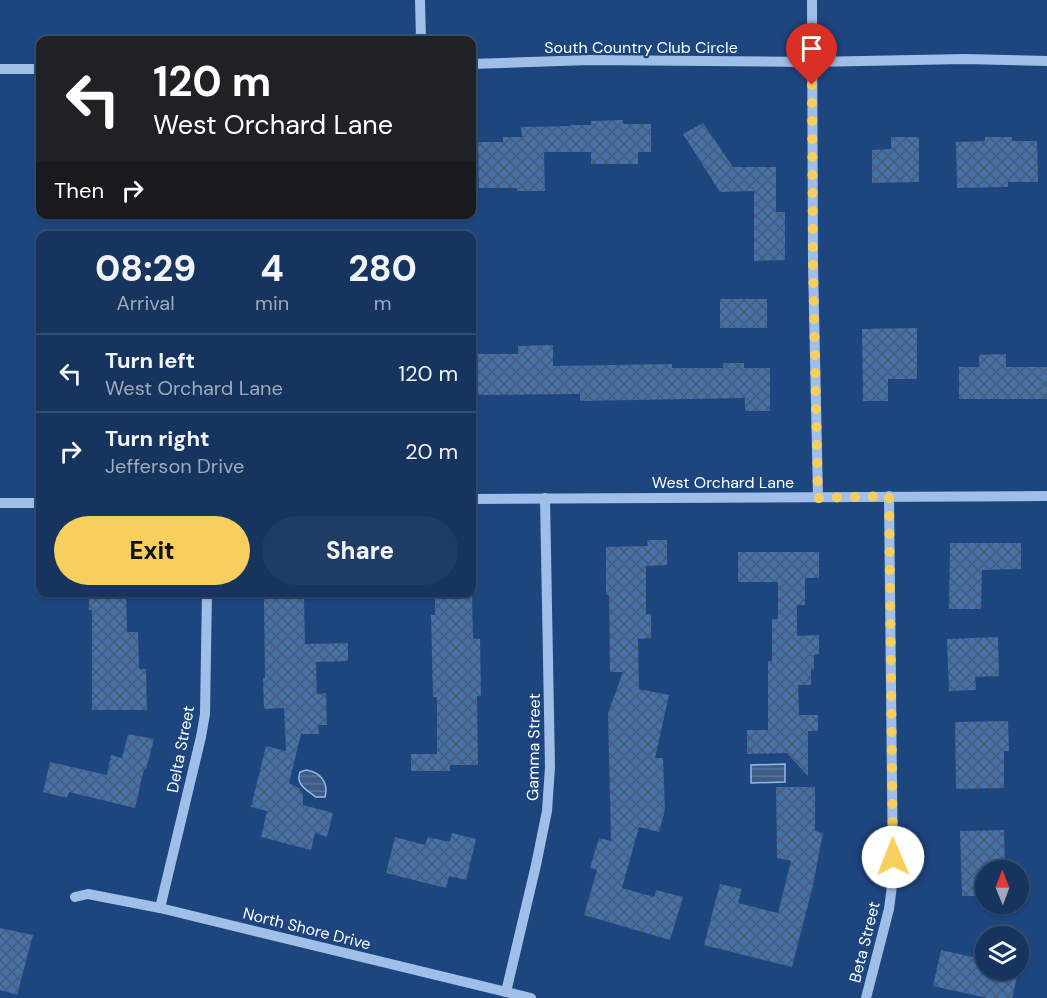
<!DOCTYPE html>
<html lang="en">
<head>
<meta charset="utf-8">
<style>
	body { margin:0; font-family:"DM Sans",sans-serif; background:#1f3c64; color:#f1f3f6; height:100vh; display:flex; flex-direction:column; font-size:22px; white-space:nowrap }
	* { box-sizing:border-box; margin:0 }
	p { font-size:20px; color:#9eaabc }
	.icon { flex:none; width:33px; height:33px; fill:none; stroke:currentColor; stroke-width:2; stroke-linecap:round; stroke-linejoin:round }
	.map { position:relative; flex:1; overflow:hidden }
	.side { position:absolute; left:36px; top:231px; width:440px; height:366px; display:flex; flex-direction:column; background:#16345e; border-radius:12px; box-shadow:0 2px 4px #0004,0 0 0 2px #354f73 }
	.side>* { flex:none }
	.guide { position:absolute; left:36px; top:36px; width:440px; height:183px; border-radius:12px; box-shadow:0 2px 4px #0004,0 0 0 2px #354f73; background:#202124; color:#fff; overflow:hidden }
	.needle { width:39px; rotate:359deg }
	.controls { position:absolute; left:975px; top:860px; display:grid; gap:12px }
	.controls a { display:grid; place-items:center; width:54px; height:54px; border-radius:50%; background:#16345e; box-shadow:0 2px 4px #0004,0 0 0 2px #354f73; font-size:30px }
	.pin { position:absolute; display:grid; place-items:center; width:51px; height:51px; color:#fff; margin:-62px -26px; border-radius:50% 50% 50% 0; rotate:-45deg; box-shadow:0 0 6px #0007 }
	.pin .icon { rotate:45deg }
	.me { position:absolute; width:66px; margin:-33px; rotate:359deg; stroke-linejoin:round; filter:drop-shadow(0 0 4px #0008) }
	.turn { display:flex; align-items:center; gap:21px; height:126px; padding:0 18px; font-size:27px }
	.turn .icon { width:78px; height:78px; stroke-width:2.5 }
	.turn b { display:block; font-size:42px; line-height:51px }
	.then { display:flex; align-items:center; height:57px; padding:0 18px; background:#0003; gap:12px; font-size:22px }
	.eta { display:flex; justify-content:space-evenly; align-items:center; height:102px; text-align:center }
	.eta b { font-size:36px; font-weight:800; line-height:42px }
	.button { display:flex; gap:12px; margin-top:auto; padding:12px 18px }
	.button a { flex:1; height:69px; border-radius:36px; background:#f8cf5e; color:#111; font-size:24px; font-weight:800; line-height:69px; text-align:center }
	.button a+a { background:#1f3c64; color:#f1f3f6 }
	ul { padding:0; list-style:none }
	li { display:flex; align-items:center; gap:18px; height:78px; padding:0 18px; border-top:2px solid #354f73 }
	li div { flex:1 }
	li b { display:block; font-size:22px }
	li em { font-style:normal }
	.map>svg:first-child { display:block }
	.water { fill:url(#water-rules); stroke:#93baea; stroke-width:1.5 }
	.building { fill:url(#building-cross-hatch) }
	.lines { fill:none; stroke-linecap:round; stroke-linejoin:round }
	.minor { stroke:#a0bfe8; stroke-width:10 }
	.route { stroke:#f8cf5e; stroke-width:10; stroke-dasharray:0 18 }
	.labels { text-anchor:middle; stroke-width:4.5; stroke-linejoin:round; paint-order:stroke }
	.street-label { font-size:16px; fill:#fff; stroke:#1d457e }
</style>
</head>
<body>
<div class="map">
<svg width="1047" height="998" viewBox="0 0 1047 998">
	<defs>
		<pattern id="water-rules" width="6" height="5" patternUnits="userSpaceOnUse" patternTransform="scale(1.5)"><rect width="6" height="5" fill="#3e5c86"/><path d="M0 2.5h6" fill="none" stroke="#5b7498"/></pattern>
		<pattern id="building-cross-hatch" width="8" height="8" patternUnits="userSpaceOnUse" patternTransform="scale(1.5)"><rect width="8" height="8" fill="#4570a8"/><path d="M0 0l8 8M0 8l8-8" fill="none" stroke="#495a71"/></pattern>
	</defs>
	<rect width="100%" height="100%" fill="#1d457e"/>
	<g class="water">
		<path d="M 785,764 L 785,782 L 751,783 L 751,765 Z"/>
		<path d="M 306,770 C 320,772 329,782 325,797 L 316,797 C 307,790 295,785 300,772 Z"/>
	</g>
	<g class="building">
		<path d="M 623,120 L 623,124 L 651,124 L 651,152 L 638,152 L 638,164 L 591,164 L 591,152 L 544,152 L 545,191 L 517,191 L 517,188 L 479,188 L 478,142 L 503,142 L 503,137 L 522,137 L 521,127 L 570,126 L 570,125 L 591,125 L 591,121 Z"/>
		<path d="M 703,123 L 733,167 L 776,167 L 776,212 L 785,212 L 785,260 L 754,261 L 754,191 L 720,192 L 683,134 Z"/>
		<path d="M 891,137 L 919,137 L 919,182 L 872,183 L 872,150 L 891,149 Z"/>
		<path d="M 985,137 L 1012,137 L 1012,141 L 1037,141 L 1038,182 L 1008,182 L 1008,187 L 957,188 L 956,142 L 985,141 Z"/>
		<rect x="720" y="299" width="47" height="29"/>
		<path d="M 917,328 L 917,379 L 888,379 L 888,401 L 863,401 L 862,329 Z"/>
		<path d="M 553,345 L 553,366 L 672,364 L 672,368 L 723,368 L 723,363 L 744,363 L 744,368 L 770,368 L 770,411 L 745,411 L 745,398 L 580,401 L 580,394 L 472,395 L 471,354 L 518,354 L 518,346 Z"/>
		<path d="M 1006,354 L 1006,367 L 1047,367 L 1047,399 L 959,399 L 959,367 L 979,367 L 979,355 Z"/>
		<path d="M 647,540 L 667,540 L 667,565 L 646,566 L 646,614 L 651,614 L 651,638 L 638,639 L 639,689 L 669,695 L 655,758 L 663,758 L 665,810 L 659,832 L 639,827 L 622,888 L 654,897 L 656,890 L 683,897 L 670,940 L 584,915 L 597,870 L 590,868 L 599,838 L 611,841 L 608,713 L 623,672 L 610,672 L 609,595 L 606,595 L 606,547 L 648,546 Z"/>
		<path d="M 950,543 L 1021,543 L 1021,569 L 982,570 L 981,609 L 949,609 Z"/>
		<path d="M 738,552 L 819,552 L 819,578 L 805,578 L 805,605 L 797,605 L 797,636 L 819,635 L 819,654 L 814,655 L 814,670 L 811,669 L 811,685 L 798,685 L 799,715 L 818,715 L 818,731 L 808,731 L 808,776 L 787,753 L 747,754 L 747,730 L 768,730 L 768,661 L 772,661 L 772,619 L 778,619 L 778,582 L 738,582 Z"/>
		<path d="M 89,592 L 126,592 L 127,632 L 138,632 L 139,669 L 146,669 L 147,710 L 92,710 L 92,610 L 89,610 Z"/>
		<path d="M 435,592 L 472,592 L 473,639 L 480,639 L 481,696 L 477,696 L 478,765 L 450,765 L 450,771 L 411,771 L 411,754 L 437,754 L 437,697 L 433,697 L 431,615 L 435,615 Z"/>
		<path d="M 264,599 L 304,599 L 305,644 L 348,643 L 348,661 L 316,662 L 317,694 L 326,693 L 327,725 L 318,725 L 319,734 L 301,734 L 289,783 L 299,788 L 303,795 L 303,805 L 333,813 L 327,837 L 315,833 L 311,850 L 261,837 L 267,811 L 251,807 L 266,746 L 286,751 L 284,708 L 264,709 L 263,678 L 265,678 Z"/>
		<path d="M 998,637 L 999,676 L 975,677 L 976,690 L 949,691 L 947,639 Z"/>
		<path d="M 1008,721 L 1009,751 L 1004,751 L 1004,788 L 956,789 L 955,722 Z"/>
		<path d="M 128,734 L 154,739 L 146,770 L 144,769 L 135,808 L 69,792 L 67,798 L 43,792 L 50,762 L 107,775 L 111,755 L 122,758 Z"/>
		<path d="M 776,787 L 815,787 L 815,831 L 823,833 L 813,885 L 792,967 L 704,945 L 720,884 L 742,889 L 738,903 L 778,913 L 791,861 L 777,858 Z"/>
		<path d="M 1004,830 L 1005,870 L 986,870 L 986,879 L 982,879 L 983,896 L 962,896 L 960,831 Z"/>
		<path d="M 452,833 L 476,839 L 466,880 L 449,876 L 446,888 L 386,873 L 395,837 L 425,845 L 428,837 L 450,842 Z"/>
		<path d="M 0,928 L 33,935 L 17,995 L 0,990 Z"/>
		<path d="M 941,950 L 986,960 L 986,969 L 1019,969 L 1012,998 L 987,998 L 933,986 Z"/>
	</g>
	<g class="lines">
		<g class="minor">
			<path d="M 420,0 L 421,40"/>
			<path d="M 812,0 L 813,264 L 818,498"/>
			<path d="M 471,64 L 590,60 L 811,62 L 965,59 L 1047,61"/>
			<path d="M 0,69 L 40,69"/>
			<path d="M 471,499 L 1047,496"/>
			<path d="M 0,503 L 40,503"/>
			<path d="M 75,897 L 88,894 L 160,908 L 531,998"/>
			<path d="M 160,908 L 201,737 L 205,714 L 207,592"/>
			<path d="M 506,992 L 536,865 L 547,811 L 550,767 L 545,498"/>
			<path d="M 866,998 L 889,909 L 893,878 L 889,496"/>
		</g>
	</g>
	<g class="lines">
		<path class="route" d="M 812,85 L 813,264 L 818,498 L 889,496 L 893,857"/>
	</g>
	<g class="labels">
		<g class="street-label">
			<text x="641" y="53">South Country Club Circle</text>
			<text x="723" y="488">West Orchard Lane</text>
			<text transform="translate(533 747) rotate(-89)" y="6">Gamma Street</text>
			<text transform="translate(180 749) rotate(-79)" y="6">Delta Street</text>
			<text transform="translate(307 928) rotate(14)" y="6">North Shore Drive</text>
			<text transform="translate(864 942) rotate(-76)" y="6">Beta Street</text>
		</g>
	</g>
</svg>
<div class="controls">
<a><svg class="needle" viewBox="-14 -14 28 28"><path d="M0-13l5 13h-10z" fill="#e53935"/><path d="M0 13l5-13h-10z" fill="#9eaabc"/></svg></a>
<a><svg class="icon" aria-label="layers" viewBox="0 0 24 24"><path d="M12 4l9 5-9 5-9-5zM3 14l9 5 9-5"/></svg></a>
</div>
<div class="pin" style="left:812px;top:85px;background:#d93025"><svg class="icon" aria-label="arrive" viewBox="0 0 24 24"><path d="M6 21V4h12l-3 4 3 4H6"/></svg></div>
<svg class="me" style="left:893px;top:857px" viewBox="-20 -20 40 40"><circle r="19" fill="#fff"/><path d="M0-13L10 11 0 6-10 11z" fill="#f8cf5e"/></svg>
<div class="guide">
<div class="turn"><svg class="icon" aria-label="left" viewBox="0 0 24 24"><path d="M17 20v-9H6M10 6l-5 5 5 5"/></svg><div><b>120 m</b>West Orchard Lane</div></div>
<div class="then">Then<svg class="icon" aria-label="right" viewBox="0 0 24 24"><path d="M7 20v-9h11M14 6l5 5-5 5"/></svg></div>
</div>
<section class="side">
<div class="eta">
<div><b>08:29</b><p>Arrival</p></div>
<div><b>4</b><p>min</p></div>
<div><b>280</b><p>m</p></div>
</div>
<ul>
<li><svg class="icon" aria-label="left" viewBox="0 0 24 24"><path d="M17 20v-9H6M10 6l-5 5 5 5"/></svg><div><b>Turn left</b><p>West Orchard Lane</p></div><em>120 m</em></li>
<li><svg class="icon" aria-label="right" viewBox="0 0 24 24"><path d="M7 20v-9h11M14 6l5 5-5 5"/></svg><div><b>Turn right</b><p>Jefferson Drive</p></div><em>20 m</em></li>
</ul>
<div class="button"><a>Exit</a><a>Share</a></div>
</section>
</div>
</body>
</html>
